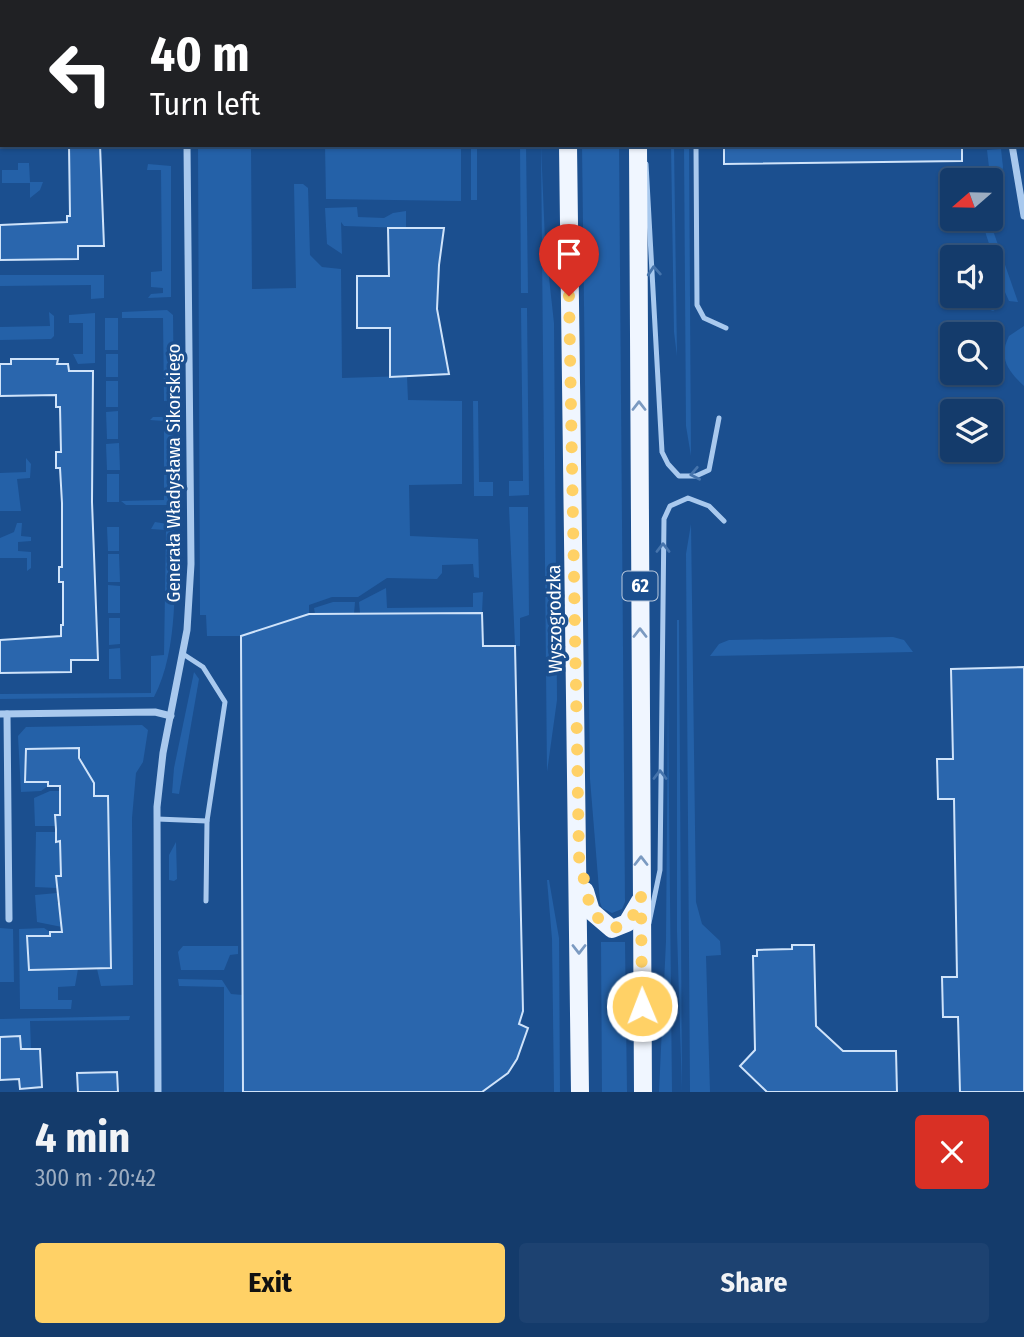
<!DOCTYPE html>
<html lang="en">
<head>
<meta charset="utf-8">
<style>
	body { margin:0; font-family:"Fira Sans Condensed",sans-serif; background:#1d4271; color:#f1f3f6; height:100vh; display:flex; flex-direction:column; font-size:26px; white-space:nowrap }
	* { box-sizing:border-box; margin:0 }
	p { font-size:23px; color:#9dadc1 }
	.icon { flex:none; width:38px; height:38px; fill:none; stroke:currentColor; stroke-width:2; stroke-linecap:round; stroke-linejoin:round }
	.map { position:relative; height:1092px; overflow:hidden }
	.drawer { display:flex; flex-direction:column; background:#143b6b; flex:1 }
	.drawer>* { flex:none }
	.banner { position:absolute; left:0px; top:0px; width:1026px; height:147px; box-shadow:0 2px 5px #0004,0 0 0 2px #33557e; background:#202124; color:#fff; overflow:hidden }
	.needle { width:46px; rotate:250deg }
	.fabs { position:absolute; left:940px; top:168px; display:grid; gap:14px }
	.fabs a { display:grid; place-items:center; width:63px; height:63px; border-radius:7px; background:#143b6b; box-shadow:0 2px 5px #0004,0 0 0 2px #33557e; font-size:35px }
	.pin { position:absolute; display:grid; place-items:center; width:60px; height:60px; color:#fff; margin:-72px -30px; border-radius:50% 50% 50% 0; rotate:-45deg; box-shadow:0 0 7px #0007 }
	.pin .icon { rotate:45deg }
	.me { position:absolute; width:77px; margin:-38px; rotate:359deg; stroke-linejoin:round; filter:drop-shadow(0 0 5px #0008) }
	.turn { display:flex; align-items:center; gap:24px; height:147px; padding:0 35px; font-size:32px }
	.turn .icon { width:91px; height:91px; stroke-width:2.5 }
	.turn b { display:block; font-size:49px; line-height:60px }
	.round { display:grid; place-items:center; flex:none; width:74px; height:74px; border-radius:7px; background:#1d4271 }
	.summary { display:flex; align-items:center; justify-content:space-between; height:119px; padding:0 35px }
	h1 { font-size:42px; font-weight:700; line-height:52px }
	.primary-button { display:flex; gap:14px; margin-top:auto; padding:14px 35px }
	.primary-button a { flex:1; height:80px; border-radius:7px; background:#ffd166; color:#111; font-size:28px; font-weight:700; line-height:80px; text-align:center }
	.primary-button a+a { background:#1d4271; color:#f1f3f6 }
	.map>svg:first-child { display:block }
	.green { fill:#2461a8 }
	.building { fill:#2a66ad; stroke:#cfe3fa; stroke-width:2 }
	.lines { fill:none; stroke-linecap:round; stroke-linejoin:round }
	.lane { stroke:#a9c9ee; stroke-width:5 }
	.street { stroke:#a9c9ee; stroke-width:7 }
	.primary { stroke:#f0f6ff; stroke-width:18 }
	.oneway { stroke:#4674ac }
	.oneway2 { stroke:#7b9ac1 }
	.route { stroke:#ffd166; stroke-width:12; stroke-dasharray:0 21.6 }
	.labels { text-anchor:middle; stroke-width:7; stroke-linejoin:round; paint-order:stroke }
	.shield { fill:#1b4f8f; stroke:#bbcadd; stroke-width:2 }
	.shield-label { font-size:18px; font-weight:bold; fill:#fff }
	.street-label { font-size:19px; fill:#fff; stroke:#1b4f8f }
</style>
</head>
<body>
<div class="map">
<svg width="1024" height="1092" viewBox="0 0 1024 1092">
	<rect width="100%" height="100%" fill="#1b4f8f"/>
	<g class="green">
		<path d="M 198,145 L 251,145 L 252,289 L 296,288 L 294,184 L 303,184 L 308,188 L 310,255 L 322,267 L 341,269 L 342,378 L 407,376 L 408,400 L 462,401 L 462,484 L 409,485 L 410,536 L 478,539 L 479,578 L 474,577 L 473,564 L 442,565 L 442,573 L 437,579 L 387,578 L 358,597 L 332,597 L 309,605 L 309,614 L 241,636 L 207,636 L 206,615 L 200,615 Z"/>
		<path d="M 325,145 L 461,145 L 461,201 L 326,199 Z"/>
		<rect x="471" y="145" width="6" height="55"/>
		<path d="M 520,145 L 526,145 L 528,293 L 521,293 Z"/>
		<path d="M 541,145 L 545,241 L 554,323 L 557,700 L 547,772 Z"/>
		<path d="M 582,145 L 619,145 L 625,902 L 622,909 L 612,913 L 602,908 L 600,902 L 590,779 Z"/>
		<path d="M 671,145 L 674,145 L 677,356 L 674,332 Z"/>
		<path d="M 684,145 L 689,145 L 691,456 L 686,426 Z"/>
		<path d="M 1001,149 L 1003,167 L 997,206 L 992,193 L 987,150 Z"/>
		<path d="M 18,163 L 29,163 L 30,182 L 43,182 L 40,190 L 30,198 L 30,183 L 2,183 L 2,170 L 18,170 Z"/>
		<path d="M 148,164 L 171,166 L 171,297 L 148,298 L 151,294 L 163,293 L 163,288 L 151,287 L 151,272 L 162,271 L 161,170 L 147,170 Z"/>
		<path d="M 357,207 L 358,217 L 384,218 L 393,213 L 406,211 L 406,228 L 344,226 L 341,222 L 342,254 L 327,244 L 325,208 Z"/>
		<path d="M 981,219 L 989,219 L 1018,302 L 1009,301 L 1004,290 Z"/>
		<path d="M 0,275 L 104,275 L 104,298 L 91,299 L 91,285 L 0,286 Z"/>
		<path d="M 991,279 L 999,300 L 998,308 L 993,311 L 985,308 L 978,296 L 990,296 Z"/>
		<path d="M 521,308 L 527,308 L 529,495 L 509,496 L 509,481 L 523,481 Z"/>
		<path d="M 167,310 L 173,315 L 174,400 L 164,401 L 163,318 L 122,318 L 122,312 Z"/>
		<path d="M 49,312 L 54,316 L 54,336 L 51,339 L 0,340 L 0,327 L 50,326 Z"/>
		<path d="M 95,313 L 95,363 L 78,364 L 73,354 L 83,354 L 83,323 L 69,323 L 69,315 Z"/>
		<rect x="105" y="318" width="13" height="32"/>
		<path d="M 1024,326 L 1024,386 C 1008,371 998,358 1009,336 Z"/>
		<rect x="106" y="354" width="12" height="23"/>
		<rect x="106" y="381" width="12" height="26"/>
		<path d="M 473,401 L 478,401 L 479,482 L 493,482 L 493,496 L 474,496 Z"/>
		<path d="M 118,411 L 118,439 L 107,439 L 106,412 Z"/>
		<path d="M 153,417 L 173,417 L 174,502 L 168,505 L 126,505 L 121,501 L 164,500 L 164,421 L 150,420 Z"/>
		<path d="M 119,443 L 120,470 L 107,470 L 106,444 Z"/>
		<path d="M 26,458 L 31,464 L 30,478 L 17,479 L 21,511 L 0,511 L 0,473 L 26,472 Z"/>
		<rect x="107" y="474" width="12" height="28"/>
		<path d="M 509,507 L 528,507 L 529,615 L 520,618 L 520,646 L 515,646 Z"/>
		<path d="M 155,522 L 174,525 C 175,577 179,650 154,697 L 0,699 L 0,694 L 151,693 L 151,656 L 164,655 L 166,530 L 151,529 Z"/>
		<path d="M 17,523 L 22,523 L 21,536 L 31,537 L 31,541 L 18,542 L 18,551 L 31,552 L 31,568 L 27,571 L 27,558 L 0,558 L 0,538 L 14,532 Z"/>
		<path d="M 691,524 L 696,902 L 702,924 L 720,941 L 721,955 L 706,956 L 710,1092 L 690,1092 L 686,554 Z"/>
		<path d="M 107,527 L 119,527 L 119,551 L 108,551 Z"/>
		<path d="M 108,554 L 119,554 L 120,582 L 108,582 Z"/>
		<path d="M 108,585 L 120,586 L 120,613 L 108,613 Z"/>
		<path d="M 386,588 L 387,608 L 473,607 L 473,593 L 483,592 L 482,613 L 360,613 L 359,602 Z"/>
		<path d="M 333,602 L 355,602 L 354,614 L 315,614 L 314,608 Z"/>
		<path d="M 109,618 L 120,618 L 120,644 L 109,645 Z"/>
		<path d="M 677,620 L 679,620 L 682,1092 L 677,932 Z"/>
		<path d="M 893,637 L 904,640 L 913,652 L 710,656 L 719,644 L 729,640 Z"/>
		<path d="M 120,648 L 121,679 L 109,679 L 109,649 Z"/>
		<path d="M 194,672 L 199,679 L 179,794 L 172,793 L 174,768 Z"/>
		<path d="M 668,702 L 672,1092 L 659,1092 L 666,941 Z"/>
		<path d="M 142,725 L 148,730 L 143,762 L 136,773 L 132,818 L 133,985 L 101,986 L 97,969 L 111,968 L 108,799 L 106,796 L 94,796 C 94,777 80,766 79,748 L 26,749 L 25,782 L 48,782 L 48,786 L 41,791 L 21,792 L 18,736 L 26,727 Z"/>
		<path d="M 50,791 L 60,791 L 60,815 L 56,815 L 56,826 L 35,826 L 34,798 Z"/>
		<path d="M 36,832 L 56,832 L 56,841 L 60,841 L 61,876 L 56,876 L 57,888 L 35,887 Z"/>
		<path d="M 176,842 L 177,879 L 174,881 L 169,880 L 169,855 Z"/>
		<path d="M 547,880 L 549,880 L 559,938 L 560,1092 L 554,1092 L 552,939 Z"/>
		<path d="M 57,893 L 57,903 L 61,903 L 62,927 L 37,922 L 35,895 Z"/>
		<path d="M 0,928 L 13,929 L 14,982 L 0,982 Z"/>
		<path d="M 44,928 L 50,932 L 50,936 L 27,937 L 30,970 L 78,969 L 75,986 L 58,987 L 58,1000 L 72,1000 L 71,1009 L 20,1009 L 19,929 Z"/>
		<path d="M 601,942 L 625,942 L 627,1092 L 602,1092 Z"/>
		<path d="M 183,946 L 238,946 L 238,954 L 230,955 L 224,970 L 181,970 L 178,952 Z"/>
		<path d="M 178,979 L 222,980 L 231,994 L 243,995 L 243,1092 L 224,1092 L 224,987 L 179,986 Z"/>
		<path d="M 130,1016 L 129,1020 L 30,1021 L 31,1049 L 21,1050 L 0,1037 L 0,1019 Z"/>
	</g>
	<g class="building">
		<path d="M 69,145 L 100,145 L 104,246 L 78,246 L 78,259 L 0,260 L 0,225 L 67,222 L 67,216 L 70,216 Z"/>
		<path d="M 724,145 L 962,145 L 962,161 L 724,164 Z"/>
		<path d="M 388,228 L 444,228 L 439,265 L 437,309 L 449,374 L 390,377 L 390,328 L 357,328 L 357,276 L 389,276 Z"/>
		<path d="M 11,359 L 58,359 L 57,364 L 68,364 L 69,371 L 93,371 L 92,502 L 98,660 L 71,660 L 71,672 L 0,673 L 0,640 L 61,636 L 61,625 L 63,625 L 63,582 L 59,582 L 59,567 L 62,567 L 62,503 L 60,468 L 56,468 L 56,452 L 61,452 L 60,407 L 56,407 L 56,395 L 0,396 L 0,364 L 11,364 Z"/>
		<path d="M 482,613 L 483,646 L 515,646 L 523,1011 L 519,1024 L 528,1028 L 517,1059 L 508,1073 L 482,1092 L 243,1092 L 241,636 L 309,614 Z"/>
		<path d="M 1024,667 L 1024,1092 L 960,1092 L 958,1017 L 943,1017 L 942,977 L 957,977 L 954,799 L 938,799 L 937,759 L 953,759 L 951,669 Z"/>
		<path d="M 79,748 L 79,758 L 94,783 L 94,796 L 108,796 L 111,968 L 29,970 L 27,936 L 50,936 L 50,932 L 62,932 L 56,876 L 61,876 L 60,841 L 56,842 L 56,829 L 55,815 L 60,815 L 60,786 L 48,786 L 48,782 L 25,782 L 26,749 Z"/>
		<path d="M 792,945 L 814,945 L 816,1026 L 843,1051 L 896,1051 L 897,1092 L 767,1092 L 740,1066 L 755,1050 L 753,956 L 757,956 L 757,950 L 792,949 Z"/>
		<path d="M 20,1036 L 21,1049 L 40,1049 L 42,1087 L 20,1089 L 19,1079 L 0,1080 L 0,1037 Z"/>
		<path d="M 117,1072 L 118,1092 L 78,1092 L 77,1073 Z"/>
	</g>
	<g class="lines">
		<g class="lane">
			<path d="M 695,0 L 695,2"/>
			<path d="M 696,145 L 697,305 L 704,318 L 726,328"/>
			<path d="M 646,164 L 662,452 L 668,464 L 679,476 L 696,476 L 709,470 L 719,418"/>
			<path d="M 157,819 L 207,821 L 225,702 L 203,667 L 183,654"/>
			<path d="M 206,901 L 207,821"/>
			<path d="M 649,923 L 660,870 L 664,519 L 670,506 L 688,498 L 709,506 L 724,521"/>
		</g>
		<g class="street">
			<path d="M 185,0 L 185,2"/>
			<path d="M 1009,0 L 1009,2"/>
			<path d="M 1012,145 L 1024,216"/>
			<path d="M 0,714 L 155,712 L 171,716"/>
			<path d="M 7,714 L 9,919"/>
			<path d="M 158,1092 L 157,807 L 163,753 L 187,630 L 191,564 L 187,145"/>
		</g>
		<g class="primary">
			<path d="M 567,0 L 567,2"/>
			<path d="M 636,0 L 637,2"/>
			<path d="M 568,145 L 580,1092"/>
			<path d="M 638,145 L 643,1092"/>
			<path d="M 585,891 L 591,911 L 612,929 L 627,923 L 640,901"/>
		</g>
	</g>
	<defs><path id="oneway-chevron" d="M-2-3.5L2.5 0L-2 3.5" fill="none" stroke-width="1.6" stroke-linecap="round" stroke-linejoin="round" transform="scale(1.75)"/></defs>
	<g class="oneway">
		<use href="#oneway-chevron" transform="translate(654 271) rotate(-94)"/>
		<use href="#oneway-chevron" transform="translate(695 474) rotate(169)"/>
		<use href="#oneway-chevron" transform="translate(663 548) rotate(-90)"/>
		<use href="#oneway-chevron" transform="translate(660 775) rotate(-90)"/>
	</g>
	<g class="oneway2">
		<use href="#oneway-chevron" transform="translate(639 406) rotate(-90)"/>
		<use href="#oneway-chevron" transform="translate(640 633) rotate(-90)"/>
		<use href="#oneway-chevron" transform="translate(641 861) rotate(-90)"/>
		<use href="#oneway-chevron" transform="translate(579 949) rotate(90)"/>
	</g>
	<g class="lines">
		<path class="route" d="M 569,296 L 579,857 L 591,911 L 606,926 C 626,933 637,913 641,896 L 642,1006"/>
	</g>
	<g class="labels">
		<rect class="shield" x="622.5" y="571.5" width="35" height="29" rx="5"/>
		<g class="shield-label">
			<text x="640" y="592">62</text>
		</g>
		<g class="street-label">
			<text transform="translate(173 473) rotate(-90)" y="7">Generała Władysława Sikorskiego</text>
			<text transform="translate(554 619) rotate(-91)" y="7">Wyszogrodzka</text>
		</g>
	</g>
</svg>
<div class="fabs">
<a><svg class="needle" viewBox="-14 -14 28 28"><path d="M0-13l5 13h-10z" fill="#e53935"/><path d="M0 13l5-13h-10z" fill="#9dadc1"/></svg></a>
<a><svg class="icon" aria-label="sound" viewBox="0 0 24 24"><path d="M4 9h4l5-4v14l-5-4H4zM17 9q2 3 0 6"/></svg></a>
<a><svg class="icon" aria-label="search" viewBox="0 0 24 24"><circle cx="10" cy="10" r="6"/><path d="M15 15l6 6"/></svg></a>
<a><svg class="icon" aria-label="layers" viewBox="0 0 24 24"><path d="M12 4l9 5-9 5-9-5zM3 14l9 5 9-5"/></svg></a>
</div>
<div class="pin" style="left:569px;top:296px;background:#d93025"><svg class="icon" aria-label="arrive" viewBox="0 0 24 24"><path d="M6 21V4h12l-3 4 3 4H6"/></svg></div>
<svg class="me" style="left:642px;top:1006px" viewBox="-20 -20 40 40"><circle r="17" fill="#ffd166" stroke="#fff" stroke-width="3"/><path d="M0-11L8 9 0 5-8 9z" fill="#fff"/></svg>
<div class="banner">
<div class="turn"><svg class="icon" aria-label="left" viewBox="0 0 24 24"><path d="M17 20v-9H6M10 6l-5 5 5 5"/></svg><div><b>40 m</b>Turn left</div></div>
</div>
</div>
<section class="drawer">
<div class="summary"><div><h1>4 min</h1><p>300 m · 20:42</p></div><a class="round" style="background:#d93025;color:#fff"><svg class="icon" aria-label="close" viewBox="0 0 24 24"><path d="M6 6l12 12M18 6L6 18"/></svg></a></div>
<div class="primary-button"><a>Exit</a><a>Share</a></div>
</section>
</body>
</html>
